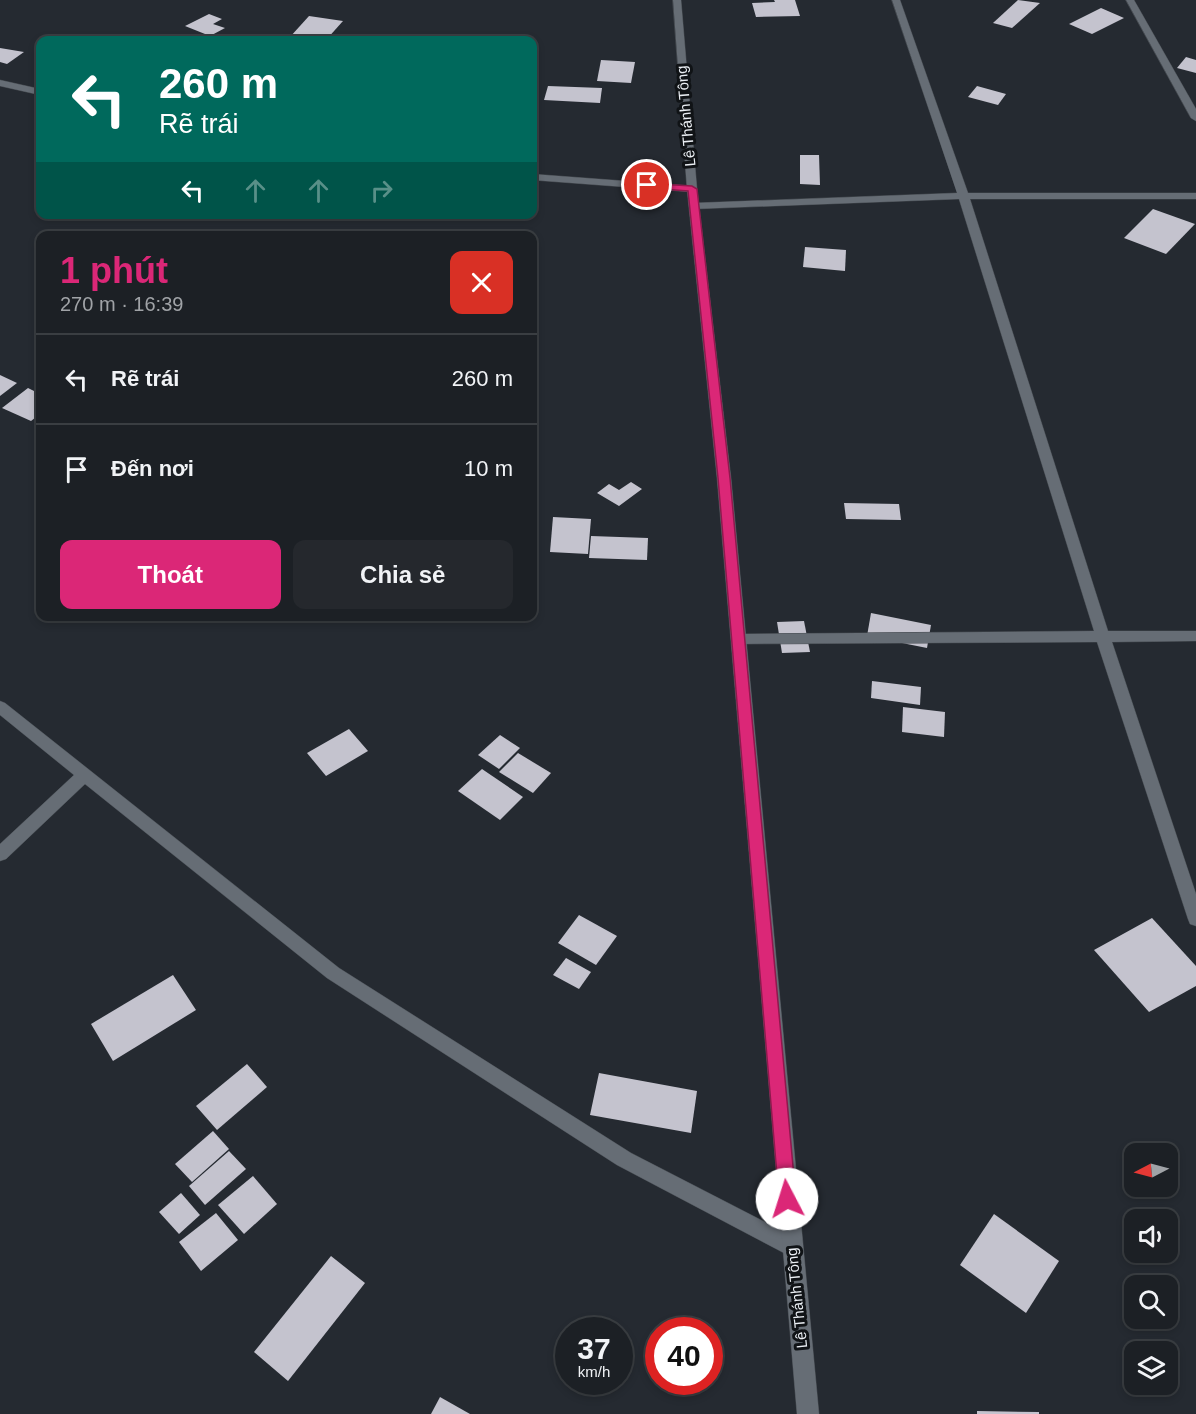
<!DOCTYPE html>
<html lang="vi">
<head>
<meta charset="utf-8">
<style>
	body { margin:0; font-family:Arial,sans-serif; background:#25282d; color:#f1f3f6; height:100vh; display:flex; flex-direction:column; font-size:22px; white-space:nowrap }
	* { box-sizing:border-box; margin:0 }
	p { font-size:20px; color:#a0a3a7 }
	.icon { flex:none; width:33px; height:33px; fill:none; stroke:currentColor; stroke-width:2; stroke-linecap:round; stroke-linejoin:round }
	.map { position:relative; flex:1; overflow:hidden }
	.drawer { position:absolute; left:36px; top:231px; width:501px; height:390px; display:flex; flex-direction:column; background:#1c2025; border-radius:12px; box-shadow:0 3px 9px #0003,0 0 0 2px #3a3e42 }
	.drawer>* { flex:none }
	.guide { position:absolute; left:36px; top:36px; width:501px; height:183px; border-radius:12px; box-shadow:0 3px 9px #0003,0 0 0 2px #3a3e42; background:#00695c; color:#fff; overflow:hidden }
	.needle { width:39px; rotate:264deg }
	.fabs { position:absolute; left:1124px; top:1143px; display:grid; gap:12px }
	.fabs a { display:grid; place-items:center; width:54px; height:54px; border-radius:12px; background:#1c2025; box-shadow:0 3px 9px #0003,0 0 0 2px #3a3e42; font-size:30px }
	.speed { position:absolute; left:555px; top:1317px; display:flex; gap:12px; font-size:30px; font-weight:700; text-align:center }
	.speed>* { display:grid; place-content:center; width:78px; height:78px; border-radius:50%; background:#1c2025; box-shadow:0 3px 9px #0003,0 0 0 2px #3a3e42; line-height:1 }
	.speed small { font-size:15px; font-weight:400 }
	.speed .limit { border:9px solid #d22; background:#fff; color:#111 }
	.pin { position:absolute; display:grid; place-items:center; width:51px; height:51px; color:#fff; margin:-26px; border:3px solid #fff; border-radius:50%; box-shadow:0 2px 6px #0007 }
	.me { position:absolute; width:66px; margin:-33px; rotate:355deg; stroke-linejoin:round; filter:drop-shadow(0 0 4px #0008) }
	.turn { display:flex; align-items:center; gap:21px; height:126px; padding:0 24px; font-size:27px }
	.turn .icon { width:78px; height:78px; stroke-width:2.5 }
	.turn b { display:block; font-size:42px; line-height:51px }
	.lanes { display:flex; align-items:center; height:57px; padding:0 24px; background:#0003; justify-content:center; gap:30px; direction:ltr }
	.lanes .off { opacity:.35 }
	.round { display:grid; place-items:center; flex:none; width:63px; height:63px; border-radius:12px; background:#25282d }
	.summary { display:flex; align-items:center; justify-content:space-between; height:102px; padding:0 24px }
	h1 { font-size:36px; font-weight:600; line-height:45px; color:#db2777 }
	.cta { display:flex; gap:12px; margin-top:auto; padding:12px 24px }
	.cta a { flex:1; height:69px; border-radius:12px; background:#db2777; color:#fff; font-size:24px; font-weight:600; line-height:69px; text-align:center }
	.cta a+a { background:#25282d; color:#f1f3f6 }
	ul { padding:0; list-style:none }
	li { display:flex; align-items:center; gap:18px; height:90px; padding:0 24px; border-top:2px solid #3a3e42 }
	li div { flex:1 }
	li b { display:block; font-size:22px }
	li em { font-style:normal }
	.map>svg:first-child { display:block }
	.building { fill:#c4c3ce }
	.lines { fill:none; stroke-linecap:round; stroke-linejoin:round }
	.minor-casing { stroke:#43484e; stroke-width:1 }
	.tertiary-casing { stroke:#43484e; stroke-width:1 }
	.minor { fill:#666d75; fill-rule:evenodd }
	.tertiary { fill:#666d75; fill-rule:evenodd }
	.route { fill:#db2777; stroke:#8e194d; stroke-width:1.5 }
	.labels { text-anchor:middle; stroke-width:6; stroke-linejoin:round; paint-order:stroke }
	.street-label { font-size:15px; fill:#ebeff4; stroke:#101316 }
</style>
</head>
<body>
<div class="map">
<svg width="1196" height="1414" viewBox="0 0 1196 1414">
	<rect width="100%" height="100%" fill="#252a31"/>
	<g class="building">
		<path d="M 774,0 L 795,0 L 800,16 L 756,17 L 752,3 L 775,2 Z"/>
		<path d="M 1018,0 L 1040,3 L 1012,28 L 993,23 Z"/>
		<path d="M 1101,8 L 1124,18 L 1092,34 L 1069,24 Z"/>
		<path d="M 209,14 L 222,19 L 213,24 L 225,28 L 210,36 L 185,26 Z"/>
		<path d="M 309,16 L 343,21 L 326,40 L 290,37 Z"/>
		<path d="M 0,48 L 24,52 L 7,64 L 0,62 Z"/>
		<path d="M 1186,57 L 1196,60 L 1196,73 L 1177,68 Z"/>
		<path d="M 601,60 L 635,62 L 631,83 L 597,81 Z"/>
		<path d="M 548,86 L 602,88 L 600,103 L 544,100 Z"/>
		<path d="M 977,86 L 1006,94 L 998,105 L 968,97 Z"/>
		<path d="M 800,155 L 819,155 L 820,185 L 800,184 Z"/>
		<path d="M 1153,209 L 1195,224 L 1166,254 L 1124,238 Z"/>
		<path d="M 805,247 L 846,250 L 845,271 L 803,267 Z"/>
		<path d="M 0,375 L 17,383 L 0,396 Z"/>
		<path d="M 28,388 L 40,394 L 40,414 L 31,421 L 2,408 Z"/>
		<path d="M 631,482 L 642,489 L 619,506 L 597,493 L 609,484 L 619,490 Z"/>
		<path d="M 844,503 L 899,504 L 901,520 L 846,519 Z"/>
		<path d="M 553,517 L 591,519 L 588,554 L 550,552 Z"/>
		<path d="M 591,536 L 648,538 L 647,560 L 589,558 Z"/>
		<path d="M 871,613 L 931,625 L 927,648 L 867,636 Z"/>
		<path d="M 804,621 L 810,652 L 782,653 L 777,622 Z"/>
		<path d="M 872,681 L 921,687 L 920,705 L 871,698 Z"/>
		<path d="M 903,707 L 945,712 L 944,737 L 902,732 Z"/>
		<path d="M 349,729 L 368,751 L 326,776 L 307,753 Z"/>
		<path d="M 500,735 L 520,748 L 499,769 L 478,755 Z"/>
		<path d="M 518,753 L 551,773 L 533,793 L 499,772 Z"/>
		<path d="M 482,769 L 523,797 L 500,820 L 458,791 Z"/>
		<path d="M 579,915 L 617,936 L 596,965 L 558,943 Z"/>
		<path d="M 1152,918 L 1196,966 L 1196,986 L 1149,1012 L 1094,950 Z"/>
		<path d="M 566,958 L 591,972 L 579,989 L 553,975 Z"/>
		<path d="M 173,975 L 196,1010 L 113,1061 L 91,1024 Z"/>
		<path d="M 247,1064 L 267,1087 L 217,1130 L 196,1106 Z"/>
		<path d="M 599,1073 L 697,1091 L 691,1133 L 590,1115 Z"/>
		<path d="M 213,1131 L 229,1149 L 192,1182 L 175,1164 Z"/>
		<path d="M 229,1151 L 246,1169 L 205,1205 L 189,1186 Z"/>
		<path d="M 253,1176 L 277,1204 L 244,1234 L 218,1205 Z"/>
		<path d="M 181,1193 L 200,1215 L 179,1234 L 159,1212 Z"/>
		<path d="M 216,1213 L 238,1240 L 201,1271 L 179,1242 Z"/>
		<path d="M 994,1214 L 1059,1261 L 1026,1313 L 960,1265 Z"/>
		<path d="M 331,1256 L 365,1283 L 288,1381 L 254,1352 Z"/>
		<path d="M 440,1397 L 470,1414 L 431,1414 Z"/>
		<path d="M 977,1411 L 1039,1412 L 1039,1414 L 977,1414 Z"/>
	</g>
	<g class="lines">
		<defs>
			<g id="minor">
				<path d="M 892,0 L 900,0 L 968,193 L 1196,193 L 1196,199 L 970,199 L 1108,631 L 1196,631 L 1196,641 L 1112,642 L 1196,894 L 1196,926 L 1190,924 L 1188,919 L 1097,642 L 739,644 L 732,639 L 739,634 L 1094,631 L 959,199 L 694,209 L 689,206 L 694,203 L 957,193 Z"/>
				<path d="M 1126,0 L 1134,0 L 1196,109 L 1196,121 L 1191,118 Z"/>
				<path d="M 0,80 L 40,89 L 40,95 L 0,86 Z"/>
				<path d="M 532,174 L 692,186 L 697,189 L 692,192 L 532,180 Z"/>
				<path d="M 0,701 L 5,703 L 339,968 L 631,1153 L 798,1239 L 801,1246 L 798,1253 L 791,1256 L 784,1253 L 617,1165 L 327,978 L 85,784 L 6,859 L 0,861 L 0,844 L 74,775 L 0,715 Z"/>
			</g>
			<path id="tertiary" d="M 673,0 L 681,0 L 697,189 L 731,478 L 819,1414 L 797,1414 L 717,478 L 687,189 Z"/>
		</defs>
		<use href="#minor" class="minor-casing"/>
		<use href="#tertiary" class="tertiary-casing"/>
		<use href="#minor" class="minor"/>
		<use href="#tertiary" class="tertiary"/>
	</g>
	<path class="route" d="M 643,183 L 692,186 L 697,189 L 730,478 L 796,1199 L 794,1205 L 787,1208 L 781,1205 L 779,1199 L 718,478 L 688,191 L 647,188 L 642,185 Z"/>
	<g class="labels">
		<g class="street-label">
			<text transform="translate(686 116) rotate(-95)" y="5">Lê Thánh Tông</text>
			<text transform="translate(797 1298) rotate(-96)" y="5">Lê Thánh Tông</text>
		</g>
	</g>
</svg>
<div class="fabs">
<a><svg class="needle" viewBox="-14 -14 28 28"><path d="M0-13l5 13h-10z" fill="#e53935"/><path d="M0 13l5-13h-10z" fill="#a0a3a7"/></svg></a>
<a><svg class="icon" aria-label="sound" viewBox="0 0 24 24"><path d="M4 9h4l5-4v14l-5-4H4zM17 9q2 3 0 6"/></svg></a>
<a><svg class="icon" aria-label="search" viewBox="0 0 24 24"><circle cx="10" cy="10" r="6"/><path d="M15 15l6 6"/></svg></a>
<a><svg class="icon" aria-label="layers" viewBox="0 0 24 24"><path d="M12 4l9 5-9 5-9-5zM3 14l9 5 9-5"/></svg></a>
</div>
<div class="speed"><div>37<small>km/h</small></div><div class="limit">40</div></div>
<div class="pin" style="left:647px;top:185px;background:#d93025"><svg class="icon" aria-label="arrive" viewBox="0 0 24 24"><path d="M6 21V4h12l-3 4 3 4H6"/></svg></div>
<svg class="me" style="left:787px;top:1199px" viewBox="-20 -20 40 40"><circle r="19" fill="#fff"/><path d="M0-13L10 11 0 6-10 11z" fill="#db2777"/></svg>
<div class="guide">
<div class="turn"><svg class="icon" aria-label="left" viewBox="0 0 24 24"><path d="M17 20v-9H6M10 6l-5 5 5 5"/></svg><div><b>260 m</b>Rẽ trái</div></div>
<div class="lanes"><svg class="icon" aria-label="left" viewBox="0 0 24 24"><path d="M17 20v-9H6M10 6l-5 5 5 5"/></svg><svg class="icon off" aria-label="ahead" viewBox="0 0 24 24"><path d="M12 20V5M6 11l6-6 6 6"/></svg><svg class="icon off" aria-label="ahead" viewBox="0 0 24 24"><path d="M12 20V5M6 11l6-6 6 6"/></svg><svg class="icon off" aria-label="right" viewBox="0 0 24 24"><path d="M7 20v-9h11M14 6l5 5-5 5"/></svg></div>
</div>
<section class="drawer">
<div class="summary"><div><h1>1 phút</h1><p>270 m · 16:39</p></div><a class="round" style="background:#d93025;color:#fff"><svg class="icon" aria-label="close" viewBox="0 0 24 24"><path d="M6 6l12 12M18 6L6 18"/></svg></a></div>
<ul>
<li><svg class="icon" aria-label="left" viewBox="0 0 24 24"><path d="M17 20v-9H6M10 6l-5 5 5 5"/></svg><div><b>Rẽ trái</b></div><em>260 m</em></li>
<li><svg class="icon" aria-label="arrive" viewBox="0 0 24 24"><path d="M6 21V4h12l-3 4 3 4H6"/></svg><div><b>Đến nơi</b></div><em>10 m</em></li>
</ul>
<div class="cta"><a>Thoát</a><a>Chia sẻ</a></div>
</section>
</div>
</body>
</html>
